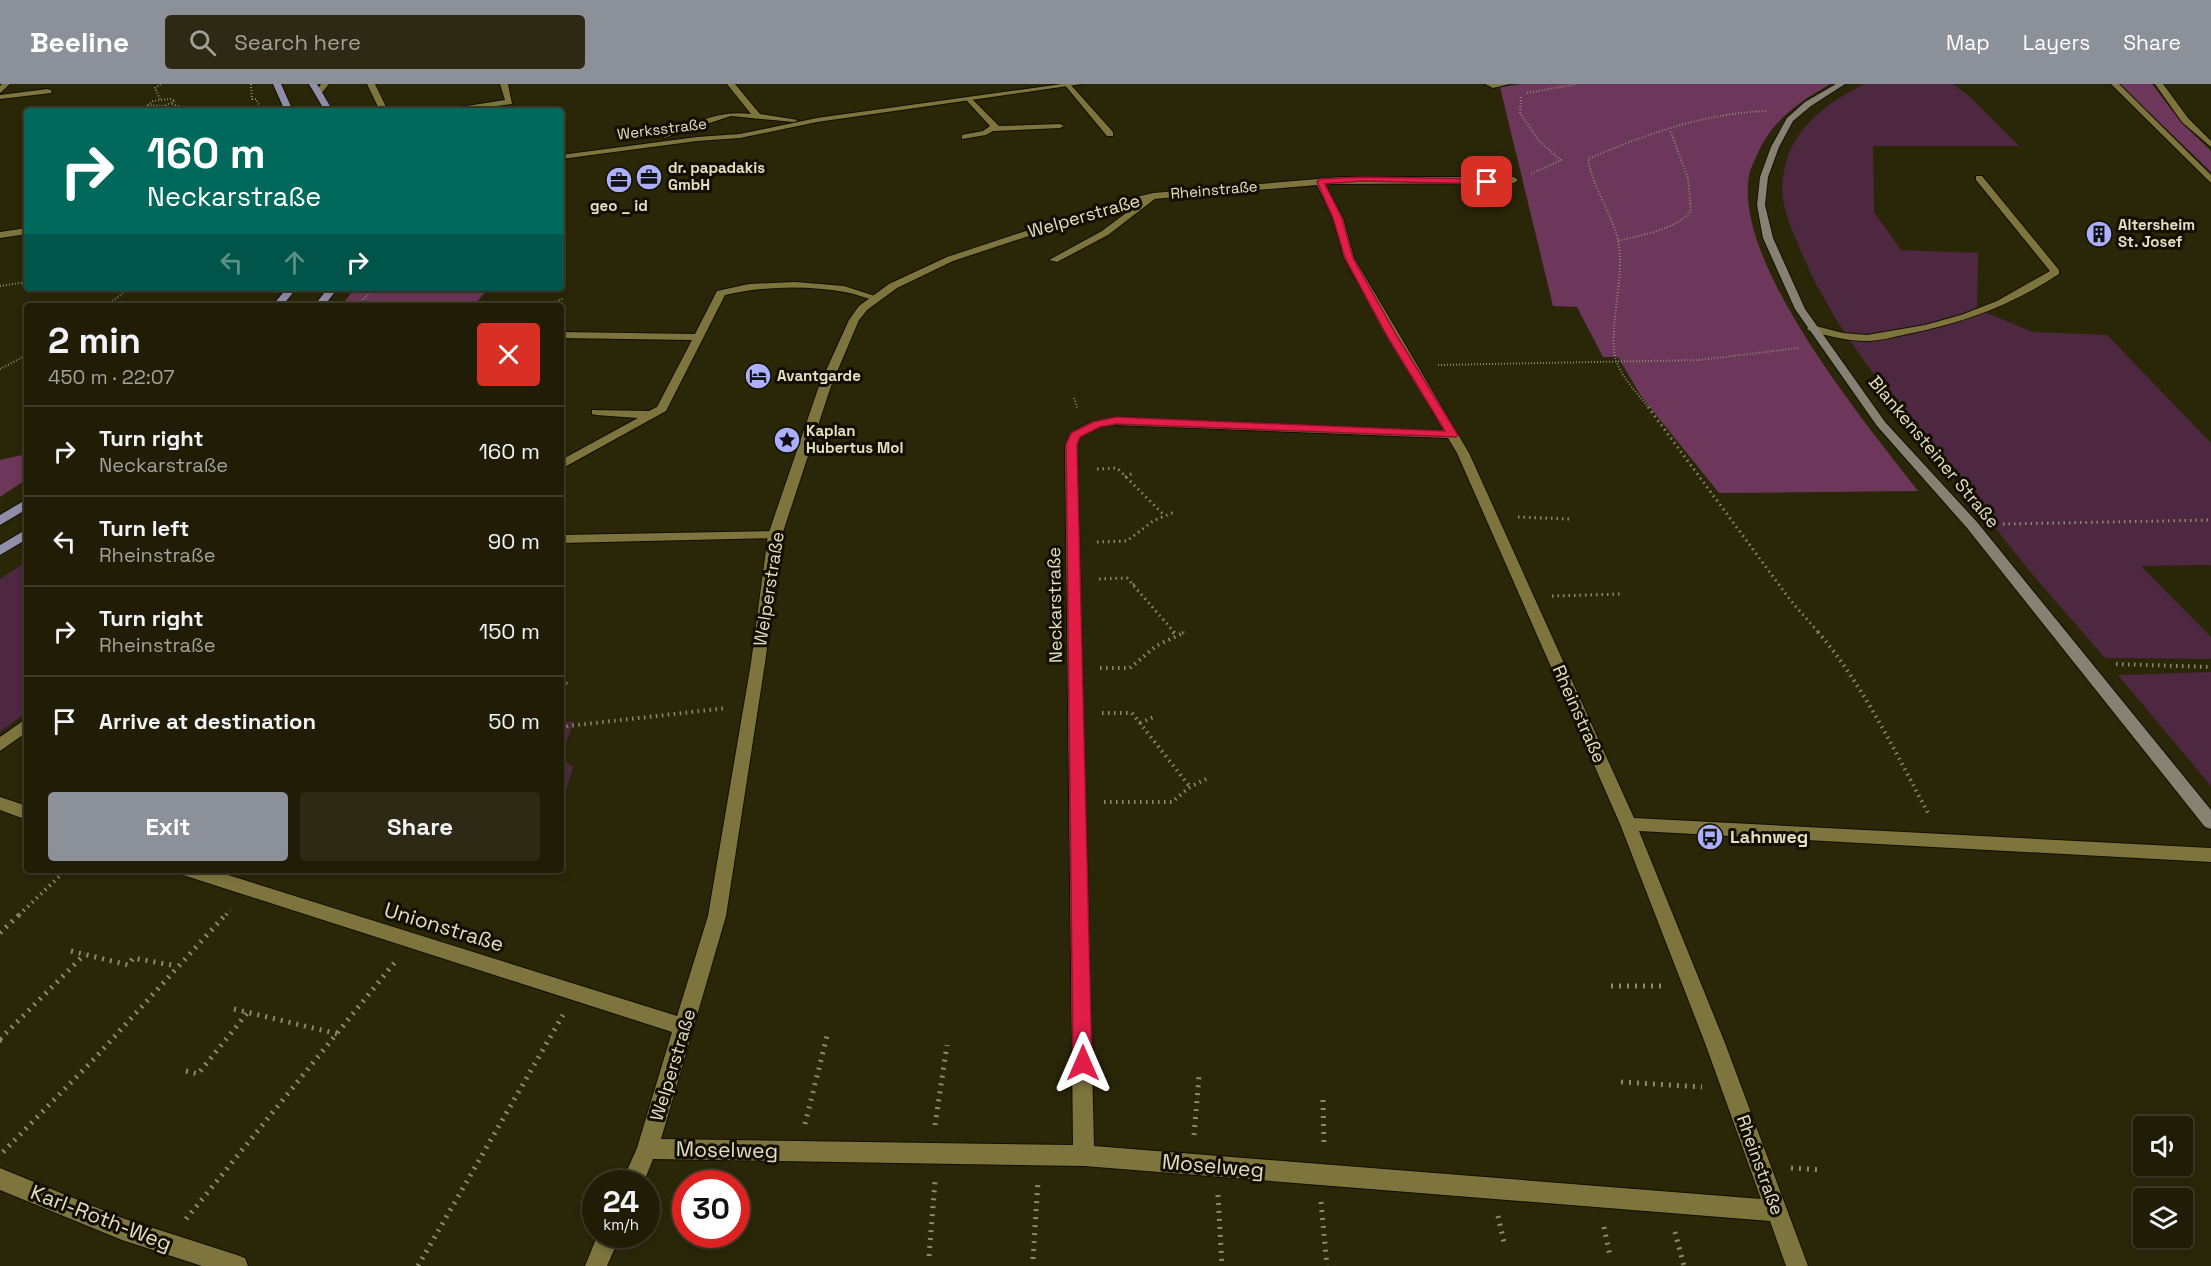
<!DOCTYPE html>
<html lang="en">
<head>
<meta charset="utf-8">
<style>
	body { margin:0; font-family:"Space Grotesk",sans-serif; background:#2d2914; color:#f1f3f6; height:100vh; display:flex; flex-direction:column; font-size:22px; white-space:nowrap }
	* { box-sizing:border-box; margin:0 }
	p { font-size:20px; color:#a2a19b }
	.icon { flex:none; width:33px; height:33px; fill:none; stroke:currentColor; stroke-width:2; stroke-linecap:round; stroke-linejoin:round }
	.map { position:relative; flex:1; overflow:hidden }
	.details { position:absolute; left:24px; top:219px; width:540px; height:570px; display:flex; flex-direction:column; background:#201c06; border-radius:6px; box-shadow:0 3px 9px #0003,0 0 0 2px #3d3a28 }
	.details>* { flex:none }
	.guide { position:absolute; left:24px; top:24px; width:540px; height:183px; border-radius:6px; box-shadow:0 3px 9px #0003,0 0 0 2px #3d3a28; background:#00695c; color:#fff; overflow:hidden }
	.fabs { position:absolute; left:2133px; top:1032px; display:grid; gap:12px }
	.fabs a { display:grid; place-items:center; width:60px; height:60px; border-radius:6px; background:#201c06; box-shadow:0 3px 9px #0003,0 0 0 2px #3d3a28; font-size:30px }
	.speed { position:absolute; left:582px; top:1086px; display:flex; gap:12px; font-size:30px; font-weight:700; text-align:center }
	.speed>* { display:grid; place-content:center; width:78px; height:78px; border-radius:50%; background:#201c06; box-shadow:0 3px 9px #0003,0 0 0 2px #3d3a28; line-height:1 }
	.speed small { font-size:15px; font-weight:400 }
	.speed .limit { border:9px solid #d22; background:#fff; color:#111 }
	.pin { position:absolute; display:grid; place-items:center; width:51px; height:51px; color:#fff; margin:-26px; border-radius:12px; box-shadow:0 3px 9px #0006 }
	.me { position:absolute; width:66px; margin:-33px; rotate:0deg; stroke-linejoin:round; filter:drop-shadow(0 0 4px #0008) }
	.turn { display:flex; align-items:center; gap:21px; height:126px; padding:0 24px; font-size:27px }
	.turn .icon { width:78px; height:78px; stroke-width:2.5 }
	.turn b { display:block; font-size:42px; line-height:51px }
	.lanes { display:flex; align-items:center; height:57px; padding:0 24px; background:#0003; justify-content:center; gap:30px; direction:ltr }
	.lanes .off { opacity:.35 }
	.round { display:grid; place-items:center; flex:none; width:63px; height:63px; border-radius:6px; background:#2d2914 }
	.overview { display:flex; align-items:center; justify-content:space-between; height:102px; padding:0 24px }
	h1 { font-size:36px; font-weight:700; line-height:45px }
	.action { display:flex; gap:12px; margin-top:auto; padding:12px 24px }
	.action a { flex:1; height:69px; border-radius:6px; background:#8c9099; color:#fff; font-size:24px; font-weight:700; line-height:69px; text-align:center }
	.action a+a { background:#2d2914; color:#f1f3f6 }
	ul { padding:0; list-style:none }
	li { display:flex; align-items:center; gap:18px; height:90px; padding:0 24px; border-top:2px solid #3d3a28 }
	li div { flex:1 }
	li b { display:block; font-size:22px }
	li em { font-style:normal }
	header { display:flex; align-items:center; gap:36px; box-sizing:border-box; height:84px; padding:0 30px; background:#8c9099; color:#fff }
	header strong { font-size:28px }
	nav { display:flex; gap:33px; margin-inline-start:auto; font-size:21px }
	.search { width:420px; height:54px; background:#2d2914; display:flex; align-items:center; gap:15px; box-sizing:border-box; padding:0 21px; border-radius:6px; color:#a2a19b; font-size:22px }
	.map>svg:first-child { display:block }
	.green { fill:#4e2841 }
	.forest { fill:#6c375a }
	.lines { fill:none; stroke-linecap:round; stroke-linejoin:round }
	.service-casing { stroke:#130f00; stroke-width:2 }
	.minor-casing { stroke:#130f00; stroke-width:2 }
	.tertiary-casing { stroke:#130f00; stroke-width:2 }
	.secondary-casing { stroke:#130f00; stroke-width:2 }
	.primary-casing { stroke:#130f00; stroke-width:2 }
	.path-far3 { stroke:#8d8a6c; stroke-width:2; stroke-dasharray:1 2; stroke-linecap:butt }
	.path-far2 { stroke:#8d8a6c; stroke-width:3; stroke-dasharray:1.5 4; stroke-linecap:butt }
	.path-far1 { stroke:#8d8a6c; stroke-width:4; stroke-dasharray:1.5 4.5; stroke-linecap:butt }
	.path { stroke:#8d8a6c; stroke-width:5; stroke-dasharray:2 6; stroke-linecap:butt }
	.service { fill:#7d753d; fill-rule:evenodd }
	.minor { fill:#7d753d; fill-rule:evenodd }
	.tertiary { fill:#7d753d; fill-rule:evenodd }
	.secondary { fill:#868173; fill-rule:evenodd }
	.primary { fill:#8f8ea8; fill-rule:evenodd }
	.route { fill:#e11d48; stroke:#92132f; stroke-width:1.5 }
	.labels { text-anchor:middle; stroke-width:6; stroke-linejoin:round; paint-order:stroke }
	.far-street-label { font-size:15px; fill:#e2dfc2; stroke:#120f00 }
	.far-poi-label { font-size:15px; font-weight:bold; fill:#e2dfc2; stroke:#120f00; text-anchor:start }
	.street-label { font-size:18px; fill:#e2dfc2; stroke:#120f00 }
	.poi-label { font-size:18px; font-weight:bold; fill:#e2dfc2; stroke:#120f00; text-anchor:start }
	.near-street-label { font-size:21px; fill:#e2dfc2; stroke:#120f00 }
</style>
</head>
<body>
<header>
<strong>Beeline</strong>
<div class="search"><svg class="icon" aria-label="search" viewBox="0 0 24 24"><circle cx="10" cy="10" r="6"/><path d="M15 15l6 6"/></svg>Search here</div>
<nav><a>Map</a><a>Layers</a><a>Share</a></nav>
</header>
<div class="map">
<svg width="2211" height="1182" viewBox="0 0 2211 1182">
	<rect width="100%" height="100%" fill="#2a2608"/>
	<g class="green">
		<path d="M 1864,0 L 1953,0 L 1969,12 L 2019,62 L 1873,62 L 1874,128 L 1901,166 L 1978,169 L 1977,225 L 2033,248 L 2107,251 L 2211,359 L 2211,481 L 2141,482 L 2211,553 L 2211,575 L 2105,574 C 2079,544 2053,515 2028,485 C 2003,455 1980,422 1955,392 C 1897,319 1833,249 1798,160 C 1789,139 1780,119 1783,95 C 1788,47 1823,21 1864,0 Z"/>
		<path d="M 27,477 L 27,628 L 0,648 L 0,495 Z"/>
		<path d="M 2211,588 L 2211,702 L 2118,591 Z"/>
		<path d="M 574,637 L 561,674 L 573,683 L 561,724 L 561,638 Z"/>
	</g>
	<g class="forest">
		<path d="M 1521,0 L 1830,0 C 1798,19 1772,36 1757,71 C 1754,78 1750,85 1749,92 C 1733,179 1866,340 1918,407 L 1719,409 L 1641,312 L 1618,273 L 1603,273 L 1577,223 L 1553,222 L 1500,3 Z"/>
		<path d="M 2119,0 L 2152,0 L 2181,38 L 2211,67 L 2211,88 Z"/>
		<path d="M 355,204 L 489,204 L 473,222 L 341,222 Z"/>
		<path d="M 27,370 L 27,395 L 0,413 L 0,376 Z"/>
	</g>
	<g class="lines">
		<defs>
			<g id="service">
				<path d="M 367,0 L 375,0 L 388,27 L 380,27 Z"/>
				<path d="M 500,0 L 508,0 L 512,20 L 457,27 L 435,27 L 505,16 Z"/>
				<path d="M 1064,0 L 1070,0 L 1113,48 L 1113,52 L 1107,52 Z"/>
				<path d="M 1485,0 L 1510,0 L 1493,4 Z"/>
				<path d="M 48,5 L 52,7 L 51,9 L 0,15 L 0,11 Z"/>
				<path d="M 970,13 L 999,42 L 1060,40 L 1064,42 L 1060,44 L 993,47 L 986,51 L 962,55 L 962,51 L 983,47 L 990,42 L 967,17 L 966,15 Z"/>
				<path d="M 1976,92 L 1982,92 L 2059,186 L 2059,190 C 2012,221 1963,239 1907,250 C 1894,253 1880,257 1867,257 C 1847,257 1827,252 1808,246 L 1807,244 L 1812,241 L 1843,249 L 1867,251 L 1925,241 L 1961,231 L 1997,217 L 2050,187 L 1976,96 Z"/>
				<path d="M 1153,109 L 1157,112 L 1156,114 L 1108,151 L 1057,178 L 1049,176 L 1102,147 Z"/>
				<path d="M 795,198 L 844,202 L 881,214 L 876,217 C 866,214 856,210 845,208 C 807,201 763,202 725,211 L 666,327 L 561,385 L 561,376 L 638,334 L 596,331 L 592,330 L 592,326 L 649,327 L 657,323 L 692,256 L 561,254 L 561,248 L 695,250 L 717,207 L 749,200 Z"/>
				<path d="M 775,447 L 780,448 L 782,451 L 780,454 L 561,459 L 561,451 Z"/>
			</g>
			<g id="minor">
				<path d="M 2,0 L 10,0 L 0,9 L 0,2 Z"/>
				<path d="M 727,0 L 735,0 L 760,30 L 798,36 L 794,38 L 731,32 L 664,54 L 664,50 C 696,40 716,26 751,30 Z"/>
				<path d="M 1062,0 L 1082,0 L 817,38 L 740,54 L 697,57 L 561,75 L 561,71 L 697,53 L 740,50 L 817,34 Z"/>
				<path d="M 2111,0 L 2119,0 L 2211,91 L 2211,99 Z"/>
				<path d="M 2155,0 L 2163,0 L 2188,34 L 2211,57 L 2211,63 L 2182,38 Z"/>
				<path d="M 1342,93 L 1514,93 L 1518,96 L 1514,99 L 1325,100 L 1343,134 L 1354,174 L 1469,369 L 1634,734 L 2211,764 L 2211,778 L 1639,747 L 1725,959 L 1808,1182 L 1786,1182 L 1770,1137 L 1084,1082 L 653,1075 L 643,1100 L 621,1100 L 637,1064 L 672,948 L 183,791 L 180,786 L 212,786 L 677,932 L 708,832 L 751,579 L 768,451 L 819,302 L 849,236 L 859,222 L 889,200 L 947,173 L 1107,120 L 1153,109 ZM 1317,101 L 1333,134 L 1344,174 L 1444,347 L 1116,333 C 1095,337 1073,340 1065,361 L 1073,1061 L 661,1055 L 726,832 L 765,579 L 782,451 L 831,302 L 859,236 L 867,226 L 897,204 L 953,177 L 1113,124 L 1153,115 ZM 1116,341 L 1448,354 L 1457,369 L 1620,740 L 1705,959 L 1761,1115 L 1094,1062 L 1077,361 L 1080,353 L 1100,343 Z"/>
				<path d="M 27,144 L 27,150 L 0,154 L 0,148 Z"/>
				<path d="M 27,634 L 27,648 L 0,667 L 0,653 Z"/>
				<path d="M 0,713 L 27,722 L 27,736 L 0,726 Z"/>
				<path d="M 0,1084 L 122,1134 L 237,1171 L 245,1174 L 248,1182 L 202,1182 L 122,1156 L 0,1106 Z"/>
				<path d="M 598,1150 L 621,1150 L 607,1182 L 585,1182 Z"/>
			</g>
			<path id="tertiary" d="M 321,0 L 329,0 L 321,10 L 315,10 Z"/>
			<path id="secondary" d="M 1836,0 L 1845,0 L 1811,22 L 1793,37 L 1779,63 L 1768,93 L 1765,121 L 1773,154 L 1805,225 L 1885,338 L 1977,438 L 2211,726 L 2211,745 L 2205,743 L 1967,444 L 1877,342 L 1795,225 L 1763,154 L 1757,121 L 1760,93 L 1771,63 L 1787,34 L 1805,18 Z"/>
			<g id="primary">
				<path d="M 273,0 L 281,0 L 293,27 L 285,27 Z"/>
				<path d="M 309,0 L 317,0 L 333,27 L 325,27 Z"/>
				<path d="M 287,204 L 297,204 L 282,222 L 272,222 Z"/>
				<path d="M 328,204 L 338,204 L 324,222 L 314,222 Z"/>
				<path d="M 27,415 L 27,425 L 0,441 L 0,431 Z"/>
				<path d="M 27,445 L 27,455 L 0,471 L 0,461 Z"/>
			</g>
		</defs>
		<use href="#service" class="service-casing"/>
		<use href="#minor" class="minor-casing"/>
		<use href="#tertiary" class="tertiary-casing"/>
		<use href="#secondary" class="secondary-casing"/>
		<use href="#primary" class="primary-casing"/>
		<g class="path-far3">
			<path d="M 251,0 L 252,15 L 256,15 L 259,21"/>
			<path d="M 1527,9 L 1577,0"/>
			<path d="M 1521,13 L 1520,29 L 1539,57 L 1561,76 L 1531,90"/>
			<path d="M 160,15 L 155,4 L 161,0"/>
			<path d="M 170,15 L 175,17 L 164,22 L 148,21 L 153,17 Z"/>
			<path d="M 172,20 L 194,27"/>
			<path d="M 1618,157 C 1640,151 1676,146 1691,127 L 1688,94 L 1670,46"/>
			<path d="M 0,202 L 27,198"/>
			<path d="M 105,222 L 131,204"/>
			<path d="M 357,222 L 374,204"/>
			<path d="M 548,222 L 564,214"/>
			<path d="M 1438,281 L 1699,276 L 1799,264"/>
			<path d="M 0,285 L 27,271"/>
			<path d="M 1074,314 L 1077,324"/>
			<path d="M 1649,324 C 1638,310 1624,296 1617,279 C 1606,252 1626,192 1618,156 C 1611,128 1593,104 1588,75 C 1646,50 1705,29 1768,27"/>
		</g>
		<g class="path-far2">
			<path d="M 1648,323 L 1791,517 L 1819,549"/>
			<path d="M 1097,385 L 1117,384 L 1165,432"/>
			<path d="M 1125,393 L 1133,389"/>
			<path d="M 1518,433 L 1569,435"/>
			<path d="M 2003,440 L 2211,436"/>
			<path d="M 1097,458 L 1127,457 L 1153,437 L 1174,428"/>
			<path d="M 1099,495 L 1127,494 L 1175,549"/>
			<path d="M 1133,501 L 1138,499"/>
			<path d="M 1552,512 L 1623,510"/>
			<path d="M 1182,549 L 1187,547"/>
		</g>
		<g class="path-far1">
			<path d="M 1173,548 L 1177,552"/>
			<path d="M 1818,548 C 1862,599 1897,671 1929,731"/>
			<path d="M 2116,580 L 2211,583"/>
			<path d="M 1100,584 L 1130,584 L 1156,562 L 1185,548"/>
			<path d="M 561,596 L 567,600"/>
			<path d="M 1102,629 L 1132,629 L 1190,703"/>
			<path d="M 1140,639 L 1156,632"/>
			<path d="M 561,645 L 568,642 L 727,624"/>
			<path d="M 1104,718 L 1172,718 L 1190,703 L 1210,693"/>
			<path d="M 19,831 L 66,786"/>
			<path d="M 226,831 L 230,826"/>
		</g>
		<g class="path">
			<path d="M 0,849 L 21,829"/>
			<path d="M 71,867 L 128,881 L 133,874 L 177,882"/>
			<path d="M 1611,902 L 1664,902"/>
			<path d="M 234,925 L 338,950"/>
			<path d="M 0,955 L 85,870"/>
			<path d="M 0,956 L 3,956 L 0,959"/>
			<path d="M 186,987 L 198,990 L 248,928"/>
			<path d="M 1621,998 L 1702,1003"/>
			<path d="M 1323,1016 L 1324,1063"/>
			<path d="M 805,1040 L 828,948"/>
			<path d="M 935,1041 L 947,961"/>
			<path d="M 1194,1051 L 1199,992"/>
			<path d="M 3,1068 L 95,974 L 227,829"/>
			<path d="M 1791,1084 L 1823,1086"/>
			<path d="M 1218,1111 L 1222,1182"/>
			<path d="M 1321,1118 L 1327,1182"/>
			<path d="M 1498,1132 L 1505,1163"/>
			<path d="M 186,1135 L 395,878"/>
			<path d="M 1604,1143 L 1610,1172"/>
			<path d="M 1675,1148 L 1684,1182"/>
			<path d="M 929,1172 L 935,1098"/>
			<path d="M 1033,1175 L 1038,1098"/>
			<path d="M 418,1182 L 563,931"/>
		</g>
		<use href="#service" class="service"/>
		<use href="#minor" class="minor"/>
		<use href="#tertiary" class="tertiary"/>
		<use href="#secondary" class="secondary"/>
		<use href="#primary" class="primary"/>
	</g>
	<path class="route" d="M 1362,93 L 1487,95 L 1491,98 L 1487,100 L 1362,97 L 1325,100 L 1342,134 L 1353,174 L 1397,252 L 1458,351 L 1456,353 L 1116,340 L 1100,343 L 1080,353 L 1077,361 L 1092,979 L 1089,985 L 1083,987 L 1076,985 L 1073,979 L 1066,361 L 1071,349 L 1093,338 L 1116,333 L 1445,347 L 1387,252 L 1345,174 L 1333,134 L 1317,98 L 1320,95 Z"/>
	<defs>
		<symbol id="office-disc" viewBox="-11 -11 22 22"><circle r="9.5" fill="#acaffb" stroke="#120f00"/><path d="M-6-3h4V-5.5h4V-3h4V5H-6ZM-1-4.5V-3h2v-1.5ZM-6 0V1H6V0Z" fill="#111"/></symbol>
		<symbol id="building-disc" viewBox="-11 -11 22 22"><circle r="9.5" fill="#acaffb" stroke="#120f00"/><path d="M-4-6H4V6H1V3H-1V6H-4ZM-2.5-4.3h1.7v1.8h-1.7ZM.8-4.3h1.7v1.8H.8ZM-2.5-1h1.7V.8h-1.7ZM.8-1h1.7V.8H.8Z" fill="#111"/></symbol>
		<symbol id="hotel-disc" viewBox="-11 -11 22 22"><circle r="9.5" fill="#acaffb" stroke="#120f00"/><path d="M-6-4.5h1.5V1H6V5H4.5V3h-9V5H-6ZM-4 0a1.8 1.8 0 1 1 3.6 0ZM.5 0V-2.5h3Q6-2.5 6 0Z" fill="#111"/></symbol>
		<symbol id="sight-disc" viewBox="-11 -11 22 22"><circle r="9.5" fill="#acaffb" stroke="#120f00"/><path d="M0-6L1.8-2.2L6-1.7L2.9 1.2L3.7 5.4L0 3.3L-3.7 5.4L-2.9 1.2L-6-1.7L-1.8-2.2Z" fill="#111"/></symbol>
		<symbol id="bus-disc" viewBox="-11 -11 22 22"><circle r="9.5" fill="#acaffb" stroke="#120f00"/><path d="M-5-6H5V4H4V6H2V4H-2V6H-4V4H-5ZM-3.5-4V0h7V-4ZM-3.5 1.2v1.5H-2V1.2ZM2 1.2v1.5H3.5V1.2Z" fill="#111"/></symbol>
	</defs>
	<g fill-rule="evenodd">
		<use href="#office-disc" x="634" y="78" width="30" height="30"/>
		<use href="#office-disc" x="604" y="81" width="30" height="30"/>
		<use href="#building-disc" x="2084" y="135" width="30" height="30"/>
		<use href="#hotel-disc" x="743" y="277" width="30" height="30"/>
		<use href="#sight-disc" x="772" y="341" width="30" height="30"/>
		<use href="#bus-disc" x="1695" y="738" width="30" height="30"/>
	</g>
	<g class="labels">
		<g class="far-street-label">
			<text transform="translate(662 45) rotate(-7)" y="5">Werksstraße</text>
			<text transform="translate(1214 106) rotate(-5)" y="5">Rheinstraße</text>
		</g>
		<g class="far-poi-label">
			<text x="668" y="89">dr. papadakis<tspan x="668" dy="17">GmbH</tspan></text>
			<text x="619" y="127" text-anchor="middle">geo _ id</text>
			<text x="2118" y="146">Altersheim<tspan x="2118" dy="17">St. Josef</tspan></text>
			<text x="777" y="297">Avantgarde</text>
			<text x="806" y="352">Kaplan<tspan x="806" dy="17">Hubertus Mol</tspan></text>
		</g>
		<g class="street-label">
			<text transform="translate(1084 132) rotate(-16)" y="6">Welperstraße</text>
			<text transform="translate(1934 368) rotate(50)" y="6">Blankensteiner Straße</text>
			<text transform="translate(769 505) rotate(-81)" y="6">Welperstraße</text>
			<text transform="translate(1055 521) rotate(-91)" y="6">Neckarstraße</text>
			<text transform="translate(1579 630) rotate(66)" y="6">Rheinstraße</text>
			<text transform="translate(673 981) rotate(-73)" y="6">Welperstraße</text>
			<text transform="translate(1760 1081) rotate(70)" y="6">Rheinstraße</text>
		</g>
		<g class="poi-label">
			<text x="1730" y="759">Lahnweg</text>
		</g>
		<g class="near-street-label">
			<text transform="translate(444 843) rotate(17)" y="7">Unionstraße</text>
			<text transform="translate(727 1066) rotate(1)" y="7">Moselweg</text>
			<text transform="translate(1213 1082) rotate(5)" y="7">Moselweg</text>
			<text transform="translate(101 1134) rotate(21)" y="7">Karl-Roth-Weg</text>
		</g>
	</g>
</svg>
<div class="fabs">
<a><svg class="icon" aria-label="sound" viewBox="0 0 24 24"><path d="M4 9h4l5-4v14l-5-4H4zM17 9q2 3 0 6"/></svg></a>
<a><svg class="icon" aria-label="layers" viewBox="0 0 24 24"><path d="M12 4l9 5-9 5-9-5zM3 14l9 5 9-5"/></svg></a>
</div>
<div class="speed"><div>24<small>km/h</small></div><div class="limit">30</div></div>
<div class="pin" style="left:1487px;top:98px;background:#d93025"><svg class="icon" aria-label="arrive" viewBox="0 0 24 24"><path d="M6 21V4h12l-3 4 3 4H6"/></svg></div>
<svg class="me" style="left:1083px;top:979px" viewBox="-20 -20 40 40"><path d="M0-17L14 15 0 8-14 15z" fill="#e11d48" stroke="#fff" stroke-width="4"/></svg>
<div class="guide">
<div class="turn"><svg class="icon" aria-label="right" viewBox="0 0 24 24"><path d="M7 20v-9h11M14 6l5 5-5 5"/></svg><div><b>160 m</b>Neckarstraße</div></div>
<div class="lanes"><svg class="icon off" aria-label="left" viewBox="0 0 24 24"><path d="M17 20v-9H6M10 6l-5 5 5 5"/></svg><svg class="icon off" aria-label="ahead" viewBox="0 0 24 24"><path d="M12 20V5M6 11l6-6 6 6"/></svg><svg class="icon" aria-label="right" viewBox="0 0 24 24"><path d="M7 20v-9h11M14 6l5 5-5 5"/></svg></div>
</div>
<section class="details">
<div class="overview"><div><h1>2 min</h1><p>450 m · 22:07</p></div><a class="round" style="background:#d93025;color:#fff"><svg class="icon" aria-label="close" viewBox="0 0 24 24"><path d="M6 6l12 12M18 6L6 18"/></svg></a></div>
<ul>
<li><svg class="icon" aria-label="right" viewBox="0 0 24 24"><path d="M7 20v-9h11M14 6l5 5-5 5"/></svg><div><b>Turn right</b><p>Neckarstraße</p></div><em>160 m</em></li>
<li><svg class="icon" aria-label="left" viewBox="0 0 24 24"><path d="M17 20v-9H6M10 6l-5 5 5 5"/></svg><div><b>Turn left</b><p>Rheinstraße</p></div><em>90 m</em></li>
<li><svg class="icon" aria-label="right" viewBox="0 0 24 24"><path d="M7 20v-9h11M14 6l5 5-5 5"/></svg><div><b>Turn right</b><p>Rheinstraße</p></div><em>150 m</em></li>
<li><svg class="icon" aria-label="arrive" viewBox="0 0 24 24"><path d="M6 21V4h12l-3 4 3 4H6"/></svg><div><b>Arrive at destination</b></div><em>50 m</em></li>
</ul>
<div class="action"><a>Exit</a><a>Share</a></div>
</section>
</div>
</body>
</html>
